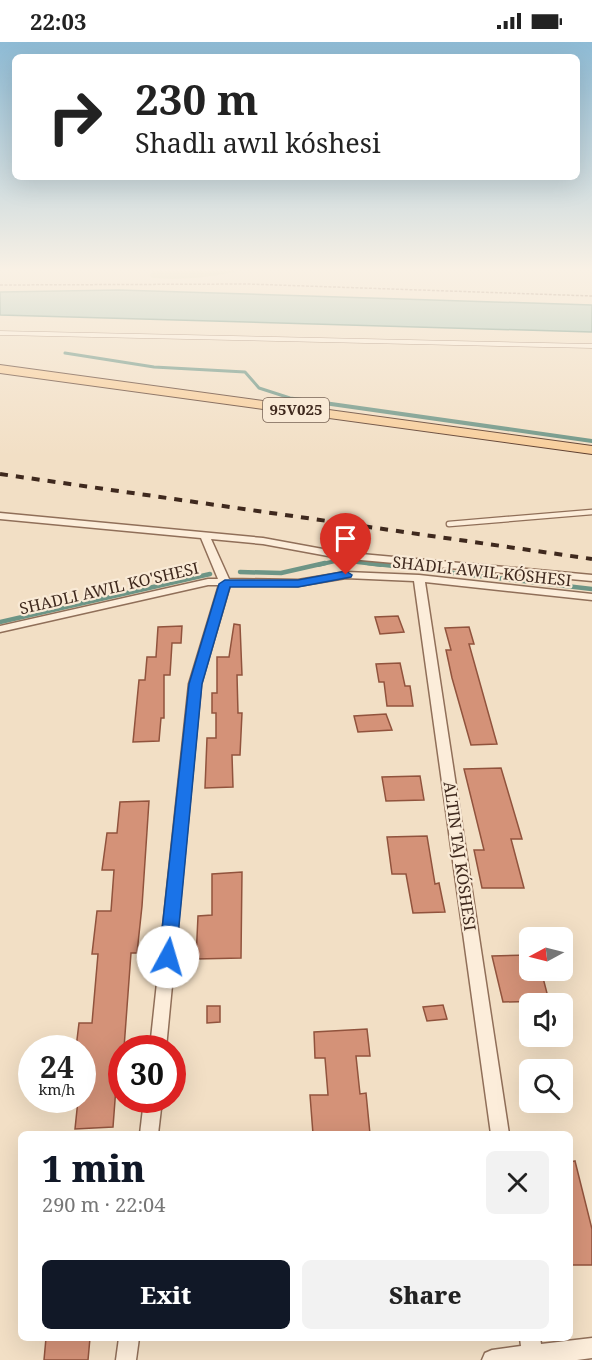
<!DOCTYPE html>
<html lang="en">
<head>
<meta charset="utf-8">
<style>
	body { margin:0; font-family:"Noto Serif",serif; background:#f2f2f2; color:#222; height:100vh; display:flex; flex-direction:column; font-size:22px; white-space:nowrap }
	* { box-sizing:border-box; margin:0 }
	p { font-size:20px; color:#767676 }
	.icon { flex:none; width:33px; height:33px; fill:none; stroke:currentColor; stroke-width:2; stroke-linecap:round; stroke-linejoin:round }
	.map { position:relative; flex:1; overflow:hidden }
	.side { position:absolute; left:18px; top:1089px; width:555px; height:210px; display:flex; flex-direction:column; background:#fff; border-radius:9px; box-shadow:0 6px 24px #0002 }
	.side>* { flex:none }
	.top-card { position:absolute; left:12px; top:12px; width:568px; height:126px; border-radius:9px; box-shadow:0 6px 24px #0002; background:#fff; color:#222; overflow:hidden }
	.needle { width:39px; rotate:263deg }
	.fabs { position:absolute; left:519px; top:885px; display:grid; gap:12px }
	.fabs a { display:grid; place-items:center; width:54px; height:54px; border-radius:9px; background:#fff; box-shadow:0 6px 24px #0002; font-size:30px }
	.speed { position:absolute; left:18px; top:993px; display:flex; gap:12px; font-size:30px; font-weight:700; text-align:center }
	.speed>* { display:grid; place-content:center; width:78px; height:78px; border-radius:50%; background:#fff; box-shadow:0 6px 24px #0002; line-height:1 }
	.speed small { font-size:15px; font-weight:400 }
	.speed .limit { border:9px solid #d22; background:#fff; color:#111 }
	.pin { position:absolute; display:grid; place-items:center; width:51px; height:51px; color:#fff; margin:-62px -26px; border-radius:50% 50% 50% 0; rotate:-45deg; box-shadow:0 0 6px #0007 }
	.pin .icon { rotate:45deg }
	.me { position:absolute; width:66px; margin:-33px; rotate:6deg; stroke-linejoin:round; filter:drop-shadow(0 0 4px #0008) }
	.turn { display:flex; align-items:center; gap:21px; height:126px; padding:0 24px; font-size:27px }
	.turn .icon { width:78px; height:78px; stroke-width:2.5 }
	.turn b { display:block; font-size:42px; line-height:51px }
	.round { display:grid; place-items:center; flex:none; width:63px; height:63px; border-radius:9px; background:#f2f2f2 }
	.head { display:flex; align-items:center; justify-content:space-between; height:102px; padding:0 24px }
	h1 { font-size:36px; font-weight:800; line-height:45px; color:#111827 }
	.button { display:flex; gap:12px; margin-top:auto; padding:12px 24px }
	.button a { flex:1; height:69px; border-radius:9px; background:#111827; color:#fff; font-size:24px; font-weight:800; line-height:69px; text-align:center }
	.button a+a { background:#f2f2f2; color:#222 }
	.status { display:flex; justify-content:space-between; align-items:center; height:42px; padding:0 30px; background:#fff; direction:ltr }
	.status svg { height:16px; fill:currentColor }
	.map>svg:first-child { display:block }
	.green { fill:#d2d198 }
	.water { fill:#a7c5b8; stroke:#6d9586; stroke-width:1.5 }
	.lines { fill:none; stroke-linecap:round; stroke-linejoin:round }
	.stream-far2 { stroke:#6d9586; stroke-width:3 }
	.stream-far1 { stroke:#6d9586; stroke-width:4 }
	.stream { stroke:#6d9586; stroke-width:4.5 }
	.building { fill:#d49278; stroke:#91533d; stroke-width:1.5 }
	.lane-far1-casing { stroke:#906f59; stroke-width:5 }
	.lane-casing { stroke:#906f59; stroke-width:7 }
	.street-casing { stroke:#906f59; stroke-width:3 }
	.primary-casing { stroke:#5d3d2d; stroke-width:2 }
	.path { stroke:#906f59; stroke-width:1.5; stroke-dasharray:3 1.5; stroke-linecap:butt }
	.lane-far1 { stroke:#fcedda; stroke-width:4 }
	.lane { stroke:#fcedda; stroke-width:4.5 }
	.street { fill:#fcedda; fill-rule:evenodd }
	.primary { fill:#f8ce9b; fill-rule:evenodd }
	.rail { stroke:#3f291e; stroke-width:4; stroke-dasharray:8 8; stroke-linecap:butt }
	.route { fill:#1a73e8; stroke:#114b97; stroke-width:1.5 }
	.labels { text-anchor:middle; stroke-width:4.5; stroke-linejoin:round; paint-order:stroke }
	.shield { fill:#f9ead6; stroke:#776355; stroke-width:1.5 }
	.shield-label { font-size:15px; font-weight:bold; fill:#3f291e }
	.street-label { font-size:16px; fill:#3f291e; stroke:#f9ead6 }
</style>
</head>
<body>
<div class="status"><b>22:03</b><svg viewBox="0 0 49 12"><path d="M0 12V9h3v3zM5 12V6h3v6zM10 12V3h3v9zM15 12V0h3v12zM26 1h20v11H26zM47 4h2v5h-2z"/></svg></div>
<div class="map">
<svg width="592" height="1318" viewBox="0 0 592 1318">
	<rect width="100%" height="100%" fill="#f2dfc5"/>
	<path class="green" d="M 152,229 L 238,229 C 210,236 181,238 152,236 L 150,233 L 153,230 Z"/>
	<path class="water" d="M 119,248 L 592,263 L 592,290 L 0,273 L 0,250 Z"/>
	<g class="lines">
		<path class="stream-far2" d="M 65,311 L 154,325 L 245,330 L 259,346 L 290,356 L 314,359"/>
		<g class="stream-far1">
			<path d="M 303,358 L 592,399"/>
			<path d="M 318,523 L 340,518 L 381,523"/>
		</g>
		<g class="stream">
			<path d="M 368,521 L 592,547"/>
			<path d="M 240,530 L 281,531 L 325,521"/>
			<path d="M 0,580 L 210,532"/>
		</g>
	</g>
	<g class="building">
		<path d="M 398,574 L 404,590 L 380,592 L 375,575 Z"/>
		<path d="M 234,582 L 240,583 L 242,633 L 237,633 L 238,671 L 242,671 L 240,713 L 232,713 L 233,745 L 205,746 L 207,696 L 216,696 L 216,671 L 212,671 L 212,651 L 217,651 L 217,615 L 229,615 Z"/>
		<path d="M 182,584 L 181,601 L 172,601 L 170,633 L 164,633 L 164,676 L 161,676 L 159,699 L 133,700 L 139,638 L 145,638 L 147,615 L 156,615 L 158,585 Z"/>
		<path d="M 469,585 L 474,602 L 469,602 L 497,702 L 471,703 L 452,636 L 446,608 L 451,608 L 445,586 Z"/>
		<path d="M 400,621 L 405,644 L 410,644 L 413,664 L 387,664 L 384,640 L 379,640 L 376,622 Z"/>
		<path d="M 386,672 L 392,688 L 358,690 L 354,674 Z"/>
		<path d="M 501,726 L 522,797 L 511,797 L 524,846 L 482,846 L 474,808 L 484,808 L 464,727 Z"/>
		<path d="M 420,734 L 424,758 L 386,759 L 382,735 Z"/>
		<path d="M 149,759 L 142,864 L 137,911 L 131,911 L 124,1006 L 122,1006 L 122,1032 L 117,1032 L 113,1085 L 75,1087 L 78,1058 L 82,1058 L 82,1006 L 76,1006 L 79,981 L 92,981 L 98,912 L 92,912 L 97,869 L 111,869 L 114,828 L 102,828 L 107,791 L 117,791 L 120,760 Z"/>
		<path d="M 427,794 L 435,842 L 439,841 L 445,870 L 413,871 L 406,832 L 392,832 L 387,795 Z"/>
		<path d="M 242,830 L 241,916 L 196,917 L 198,874 L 212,873 L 212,832 Z"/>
		<path d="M 530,913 L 530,928 L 541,928 L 549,959 L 503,960 L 492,914 Z"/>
		<path d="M 443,963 L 447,977 L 427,979 L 423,965 Z"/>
		<path d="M 207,964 L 220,964 L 220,980 L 207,981 Z"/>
		<path d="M 367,987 L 370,1014 L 356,1014 L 360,1052 L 366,1051 L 370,1092 L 313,1092 L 310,1053 L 328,1053 L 325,1016 L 315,1016 L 314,990 Z"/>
		<path d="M 575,1119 L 592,1187 L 592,1223 L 570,1223 L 570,1120 Z"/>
		<path d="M 46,1296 L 90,1296 L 88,1318 L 44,1318 Z"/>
	</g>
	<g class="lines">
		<defs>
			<path id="lane-far1" d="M 0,291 L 592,304"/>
			<path id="lane" d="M 449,482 L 592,470"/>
			<g id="street">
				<path d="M 0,471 L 263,496 L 339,510 L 592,533 L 592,539 L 339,516 L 263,502 L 211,497 L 229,537 L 298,538 L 346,530 L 419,533 L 592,552 L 592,558 L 425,540 L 509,1092 L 491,1092 L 414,539 L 346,536 L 298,544 L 230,543 L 201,642 L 166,1006 L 150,1006 L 189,642 L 219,543 L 208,543 L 0,590 L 0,584 L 208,537 L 218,537 L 201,496 L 0,477 Z"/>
				<path d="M 144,1058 L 162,1058 L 158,1092 L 140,1092 Z"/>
				<path d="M 119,1296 L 139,1296 L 136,1318 L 116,1318 Z"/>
				<path d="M 520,1296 L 540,1296 L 541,1302 L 592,1296 L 592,1316 L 577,1318 L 482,1318 L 485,1311 L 492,1308 L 521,1304 Z"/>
			</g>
			<path id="primary" d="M 0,323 L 592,404 L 592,412 L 0,331 Z"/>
		</defs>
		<use href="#lane-far1" class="lane-far1-casing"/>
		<use href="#lane" class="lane-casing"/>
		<use href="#street" class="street-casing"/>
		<use href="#primary" class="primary-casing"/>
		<path class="path" d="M 0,243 L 248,242 L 592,254"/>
		<use href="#lane-far1" class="lane-far1"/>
		<use href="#lane" class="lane"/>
		<use href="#street" class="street"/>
		<use href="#primary" class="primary"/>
		<path class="rail" d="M 0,432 L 592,517"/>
	</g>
	<linearGradient id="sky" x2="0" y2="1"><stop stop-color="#8ebbd5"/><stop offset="0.55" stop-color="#f9f1e5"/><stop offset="1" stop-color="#f9f1e5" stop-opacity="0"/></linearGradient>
	<rect width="592" height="414" fill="url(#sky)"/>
	<path class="route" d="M 346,529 L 352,533 L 351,535 L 298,545 L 230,545 L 202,642 L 176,915 L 174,920 L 168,922 L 161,920 L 159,915 L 189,642 L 219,542 L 225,538 L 298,538 Z"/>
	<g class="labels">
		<rect class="shield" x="263" y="356" width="66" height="24" rx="4.5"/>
		<g class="shield-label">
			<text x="296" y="373">95V025</text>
		</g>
		<g class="street-label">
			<text transform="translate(482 529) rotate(6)" y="6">SHADLI AWIL KÓSHESI</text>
			<text transform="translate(109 546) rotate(-13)" y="6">SHADLI AWIL KO'SHESI</text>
			<text transform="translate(460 814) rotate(82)" y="6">ALTIN TAJ KÓSHESI</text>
		</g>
	</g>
</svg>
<div class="fabs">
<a><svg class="needle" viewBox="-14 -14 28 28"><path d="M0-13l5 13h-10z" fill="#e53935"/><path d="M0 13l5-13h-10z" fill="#767676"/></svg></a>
<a><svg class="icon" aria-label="sound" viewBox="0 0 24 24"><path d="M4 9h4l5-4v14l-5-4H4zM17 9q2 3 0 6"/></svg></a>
<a><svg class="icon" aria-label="search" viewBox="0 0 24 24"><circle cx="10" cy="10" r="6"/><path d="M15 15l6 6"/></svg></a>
</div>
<div class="speed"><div>24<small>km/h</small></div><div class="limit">30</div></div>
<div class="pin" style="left:346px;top:533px;background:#d93025"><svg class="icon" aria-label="arrive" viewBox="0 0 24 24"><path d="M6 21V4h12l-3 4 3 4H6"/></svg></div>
<svg class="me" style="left:168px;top:915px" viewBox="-20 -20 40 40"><circle r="19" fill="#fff"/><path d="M0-13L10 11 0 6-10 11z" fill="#1a73e8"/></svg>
<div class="top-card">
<div class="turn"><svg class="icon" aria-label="right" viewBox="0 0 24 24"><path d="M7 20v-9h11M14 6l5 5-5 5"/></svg><div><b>230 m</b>Shadlı awıl kóshesi</div></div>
</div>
<section class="side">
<div class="head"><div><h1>1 min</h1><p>290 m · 22:04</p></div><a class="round"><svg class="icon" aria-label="close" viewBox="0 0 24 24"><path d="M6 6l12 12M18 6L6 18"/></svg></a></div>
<div class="button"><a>Exit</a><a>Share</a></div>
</section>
</div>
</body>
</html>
